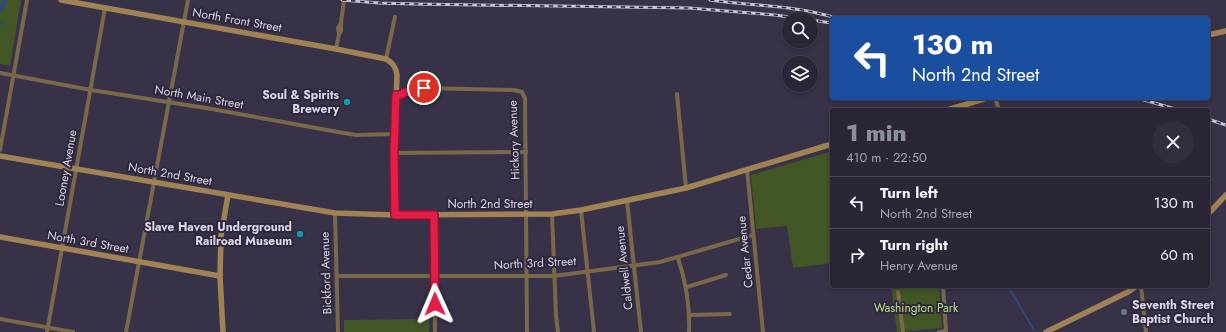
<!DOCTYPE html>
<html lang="en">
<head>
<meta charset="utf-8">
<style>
	body { margin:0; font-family:Jost,sans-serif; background:#322e3e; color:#f1f3f6; height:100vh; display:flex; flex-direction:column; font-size:15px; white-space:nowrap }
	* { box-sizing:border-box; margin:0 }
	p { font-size:13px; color:#a5a5ad }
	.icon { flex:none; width:22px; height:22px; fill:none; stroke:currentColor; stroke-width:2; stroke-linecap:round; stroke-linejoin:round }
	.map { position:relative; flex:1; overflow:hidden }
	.drawer { position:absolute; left:830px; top:108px; width:380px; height:180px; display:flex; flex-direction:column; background:#2a2636; border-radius:4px; box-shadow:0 2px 6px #0003,0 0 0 1px #464351 }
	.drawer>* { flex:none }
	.guide { position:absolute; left:830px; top:16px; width:380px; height:84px; border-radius:4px; box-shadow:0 2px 6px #0003,0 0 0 1px #464351; background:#1a4fa0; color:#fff; overflow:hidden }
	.tools { position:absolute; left:782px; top:12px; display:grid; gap:8px }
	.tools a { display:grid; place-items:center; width:36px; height:36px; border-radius:50%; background:#2a2636; box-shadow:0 2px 6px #0003,0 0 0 1px #464351; font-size:20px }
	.pin { position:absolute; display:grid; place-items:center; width:34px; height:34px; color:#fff; margin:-17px; border:2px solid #fff; border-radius:50%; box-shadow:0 1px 4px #0007 }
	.me { position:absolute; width:44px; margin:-22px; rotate:359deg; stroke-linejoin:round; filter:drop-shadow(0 0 3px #0008) }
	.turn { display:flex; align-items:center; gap:14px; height:84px; padding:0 16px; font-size:18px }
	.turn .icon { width:52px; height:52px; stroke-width:2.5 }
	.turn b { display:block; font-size:28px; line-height:34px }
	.round { display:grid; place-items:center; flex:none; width:42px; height:42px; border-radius:21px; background:#322e3e }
	.head { display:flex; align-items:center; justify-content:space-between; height:68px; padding:0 16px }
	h1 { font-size:24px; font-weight:800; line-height:30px; color:#8c9099 }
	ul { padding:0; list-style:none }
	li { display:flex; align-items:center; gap:12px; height:52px; padding:0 16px; border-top:1px solid #464351 }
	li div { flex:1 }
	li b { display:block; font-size:15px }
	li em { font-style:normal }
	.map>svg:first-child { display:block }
	.green { fill:#425626 }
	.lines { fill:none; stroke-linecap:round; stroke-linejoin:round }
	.stream { stroke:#2b4b87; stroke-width:1.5 }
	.canal { stroke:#2b4b87; stroke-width:4.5 }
	.street { stroke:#7a684b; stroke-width:4 }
	.secondary { stroke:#a08354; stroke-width:5.5 }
	.rail-casing { stroke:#cac6d5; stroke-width:3 }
	.rail { stroke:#2e273d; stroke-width:1.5; stroke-dasharray:4.5; stroke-linecap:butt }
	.route-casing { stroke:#92132f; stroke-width:10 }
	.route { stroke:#e11d48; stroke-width:7 }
	.culture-dot { fill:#0f9aa8; stroke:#2e273d; stroke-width:1.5 }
	.worship-dot { fill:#6b7280; stroke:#2e273d; stroke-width:1.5 }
	.labels { text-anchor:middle; stroke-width:4; stroke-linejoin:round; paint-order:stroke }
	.street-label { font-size:12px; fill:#dbd7e6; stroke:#2e273d }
	.poi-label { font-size:12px; font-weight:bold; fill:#dbd7e6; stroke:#2e273d; text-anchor:end }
	.park-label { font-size:12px; fill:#b5e07b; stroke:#2e273d }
</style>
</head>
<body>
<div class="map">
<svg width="1226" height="332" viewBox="0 0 1226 332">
	<rect width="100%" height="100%" fill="#383248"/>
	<g class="green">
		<path d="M 0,0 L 21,0 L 10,66 L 0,64 Z"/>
		<path d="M 832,151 L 832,263 L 793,268 L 787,226 L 756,229 L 751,175 Z"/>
		<path d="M 891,286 L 939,286 L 942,328 L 897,332 Z"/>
		<path d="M 429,319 L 429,332 L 344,332 L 344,320 Z"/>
	</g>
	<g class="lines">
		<g class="stream">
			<path d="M 0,21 L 4,26"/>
			<path d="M 1008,286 L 1034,330"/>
		</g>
		<path class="canal" d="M 0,9 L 5,1"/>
		<g class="street">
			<path d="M 339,34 L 338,28 L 341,23"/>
			<path d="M 336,49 L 339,34 L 341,31 L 341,23 L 344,0"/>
			<path d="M 386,59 L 395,17"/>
			<path d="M 0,73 L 91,90 L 206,108 L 338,132 L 356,135 L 395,134"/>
			<path d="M 677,94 L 686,188"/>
			<path d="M 396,95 L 411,89 L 424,88 L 514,90 L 522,92 L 525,98 L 527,332"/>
			<path d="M 995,98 L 999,110"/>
			<path d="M 0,150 L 27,0"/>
			<path d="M 394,153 L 526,152"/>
			<path d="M 747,169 L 763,332"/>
			<path d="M 627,201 L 641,332"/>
			<path d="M 581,210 L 594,332"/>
			<path d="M 335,213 L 338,332"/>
			<path d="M 552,214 L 556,316 L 558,332"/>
			<path d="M 434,215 L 435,332"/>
			<path d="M 678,258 C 686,282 690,306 689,332"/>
			<path d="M 337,276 L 554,276 L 660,262 L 753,235"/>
			<path d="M 943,286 L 946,332"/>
			<path d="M 1141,286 L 1146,332"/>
			<path d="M 687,287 L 726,275"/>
			<path d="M 898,292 L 903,332"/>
			<path d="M 690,315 L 730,314"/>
			<path d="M 0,319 L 73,332"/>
			<path d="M 47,332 L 105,8"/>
			<path d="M 126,332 L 188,0"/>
			<path d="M 939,332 L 946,331"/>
		</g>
		<g class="secondary">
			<path d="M 61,0 L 336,49 L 386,59 C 393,63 396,67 397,75 L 394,153 L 395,215"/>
			<path d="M 1208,35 L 1226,31"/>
			<path d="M 947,110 L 987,98"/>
			<path d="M 0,156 L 335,213 L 395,215 L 552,214 L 581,210 L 686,188 L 832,144"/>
			<path d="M 1208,214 L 1226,195"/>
			<path d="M 0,237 L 220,276"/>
			<path d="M 223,332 L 220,276 L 221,236 L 228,195"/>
			<path d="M 1046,332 L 1128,292 L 1137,286"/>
		</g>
		<defs>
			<g id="rail">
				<path d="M 342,0 L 379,3 L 414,4 L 689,8 L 775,15 L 832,23"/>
				<path d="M 710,0 C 751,6 796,5 836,18"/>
				<path d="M 1137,98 L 1179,110"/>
				<path d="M 1208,119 L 1226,125"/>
			</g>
		</defs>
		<use href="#rail" class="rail-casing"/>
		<use href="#rail" class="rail"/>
	</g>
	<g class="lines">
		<defs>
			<path id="route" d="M 424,88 L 412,89 L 400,95 L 396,95 L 394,153 L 395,215 L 434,215 L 435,304"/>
		</defs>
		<use href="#route" class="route-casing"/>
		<use href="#route" class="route"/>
	</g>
	<g class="culture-dot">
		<circle cx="347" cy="102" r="4"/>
		<circle cx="300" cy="234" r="4"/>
	</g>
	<circle class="worship-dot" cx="1124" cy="312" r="4"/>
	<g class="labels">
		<g class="street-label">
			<text transform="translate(237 20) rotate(10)" y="4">North Front Street</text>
			<text transform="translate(199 97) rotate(10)" y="4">North Main Street</text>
			<text transform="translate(514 140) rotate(-92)" y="4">Hickory Avenue</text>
			<text transform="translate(66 168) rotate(-80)" y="4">Looney Avenue</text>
			<text transform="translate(170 174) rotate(10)" y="4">North 2nd Street</text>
			<text x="490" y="208">North 2nd Street</text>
			<text transform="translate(88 242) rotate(10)" y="4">North 3rd Street</text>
			<text transform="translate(745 252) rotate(-96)" y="4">Cedar Avenue</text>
			<text transform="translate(535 263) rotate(-3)" y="4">North 3rd Street</text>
			<text transform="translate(624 268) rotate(-96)" y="4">Caldwell Avenue</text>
			<text transform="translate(326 273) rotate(-92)" y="4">Bickford Avenue</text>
		</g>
		<g class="poi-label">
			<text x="339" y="99">Soul &amp; Spirits<tspan x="339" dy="14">Brewery</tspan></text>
			<text x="292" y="231">Slave Haven Underground<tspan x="292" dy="14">Railroad Museum</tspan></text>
			<text x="1132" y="309" text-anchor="start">Seventh Street<tspan x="1132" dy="14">Baptist Church</tspan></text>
		</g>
		<g class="park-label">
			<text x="916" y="312">Washington Park</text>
		</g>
	</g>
</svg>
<div class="tools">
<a><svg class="icon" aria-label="search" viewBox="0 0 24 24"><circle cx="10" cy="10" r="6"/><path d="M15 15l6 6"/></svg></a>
<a><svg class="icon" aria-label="layers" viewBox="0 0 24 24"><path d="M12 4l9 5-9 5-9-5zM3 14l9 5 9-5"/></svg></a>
</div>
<div class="pin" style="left:424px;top:88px;background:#d93025"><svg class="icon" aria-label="arrive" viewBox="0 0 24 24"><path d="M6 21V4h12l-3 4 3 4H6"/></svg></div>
<svg class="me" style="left:435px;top:304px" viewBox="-20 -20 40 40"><path d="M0-17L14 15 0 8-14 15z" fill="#e11d48" stroke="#fff" stroke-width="4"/></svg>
<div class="guide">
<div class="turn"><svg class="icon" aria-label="left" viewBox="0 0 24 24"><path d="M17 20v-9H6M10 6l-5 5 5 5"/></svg><div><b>130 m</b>North 2nd Street</div></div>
</div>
<section class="drawer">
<div class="head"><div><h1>1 min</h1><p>410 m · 22:50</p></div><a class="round"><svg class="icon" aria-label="close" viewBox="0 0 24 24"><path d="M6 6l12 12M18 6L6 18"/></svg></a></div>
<ul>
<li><svg class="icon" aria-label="left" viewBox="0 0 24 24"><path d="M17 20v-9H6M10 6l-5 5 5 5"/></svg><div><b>Turn left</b><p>North 2nd Street</p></div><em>130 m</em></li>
<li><svg class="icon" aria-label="right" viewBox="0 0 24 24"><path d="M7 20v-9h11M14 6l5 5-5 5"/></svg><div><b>Turn right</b><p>Henry Avenue</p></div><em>60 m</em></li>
</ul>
</section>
</div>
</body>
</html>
